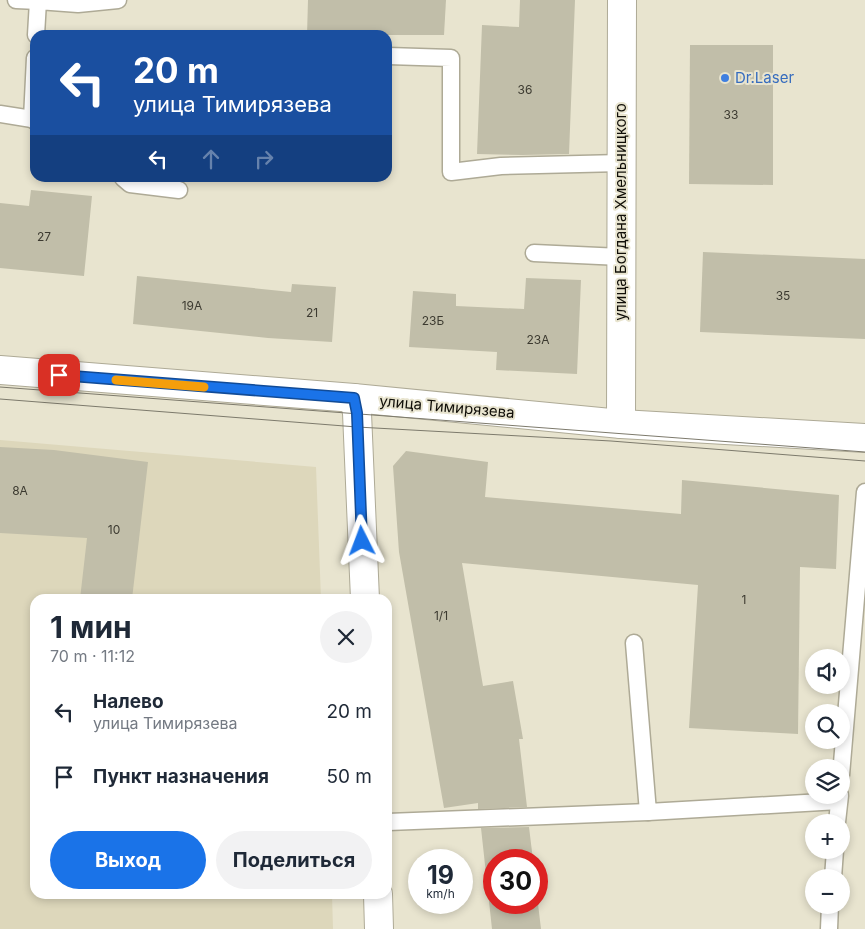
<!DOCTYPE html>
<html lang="ru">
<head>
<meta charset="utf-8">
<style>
	body { margin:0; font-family:Inter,sans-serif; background:#f2f2f3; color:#1f2937; height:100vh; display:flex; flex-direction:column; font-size:19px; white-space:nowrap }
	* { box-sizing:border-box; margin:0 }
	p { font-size:16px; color:#747a83 }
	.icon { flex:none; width:28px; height:28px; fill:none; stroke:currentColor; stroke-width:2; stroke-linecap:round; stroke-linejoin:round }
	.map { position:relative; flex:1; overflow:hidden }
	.sheet { position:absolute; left:30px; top:594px; width:362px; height:305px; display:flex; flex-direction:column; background:#fff; border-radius:15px; box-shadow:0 2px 8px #0003 }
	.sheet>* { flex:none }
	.hud { position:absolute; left:30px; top:30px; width:362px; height:152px; border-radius:15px; box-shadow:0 2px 8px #0003; background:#1a4fa0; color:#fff; overflow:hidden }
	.controls { position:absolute; left:805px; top:649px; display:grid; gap:10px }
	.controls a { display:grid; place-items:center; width:45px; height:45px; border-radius:50%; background:#fff; box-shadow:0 2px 8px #0003; font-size:25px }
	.speed { position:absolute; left:408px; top:849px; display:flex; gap:10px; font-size:25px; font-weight:700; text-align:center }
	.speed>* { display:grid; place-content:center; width:65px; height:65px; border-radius:50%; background:#fff; box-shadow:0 2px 8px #0003; line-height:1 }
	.speed small { font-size:12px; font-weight:400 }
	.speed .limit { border:8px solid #d22; background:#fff; color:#111 }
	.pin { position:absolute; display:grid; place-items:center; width:42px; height:42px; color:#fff; margin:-21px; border-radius:10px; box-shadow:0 2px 8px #0006 }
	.me { position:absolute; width:55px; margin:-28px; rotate:357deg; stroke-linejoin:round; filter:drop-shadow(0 0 4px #0008) }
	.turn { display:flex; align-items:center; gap:18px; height:105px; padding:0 20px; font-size:22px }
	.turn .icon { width:65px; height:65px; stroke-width:2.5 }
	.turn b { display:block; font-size:35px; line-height:42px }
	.lanes { display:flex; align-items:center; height:48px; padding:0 20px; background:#0003; justify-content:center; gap:25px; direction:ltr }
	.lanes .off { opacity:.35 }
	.round { display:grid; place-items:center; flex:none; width:52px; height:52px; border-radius:26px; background:#f2f2f3 }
	.summary { display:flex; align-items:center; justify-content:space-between; height:85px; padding:0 20px }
	h1 { font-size:30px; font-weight:700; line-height:38px }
	.action { display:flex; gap:10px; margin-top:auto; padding:10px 20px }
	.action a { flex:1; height:58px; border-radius:30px; background:#1a73e8; color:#fff; font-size:20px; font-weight:700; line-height:58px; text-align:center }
	.action a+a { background:#f2f2f3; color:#1f2937 }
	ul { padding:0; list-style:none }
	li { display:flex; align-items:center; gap:15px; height:65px; padding:0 20px }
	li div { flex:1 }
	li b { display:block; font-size:19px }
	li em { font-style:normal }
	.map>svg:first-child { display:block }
	.built { fill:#ddd7bb }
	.building { fill:#c1bea9 }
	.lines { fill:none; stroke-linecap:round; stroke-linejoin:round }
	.lane-casing { stroke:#aeaa96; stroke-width:19 }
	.street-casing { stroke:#aeaa96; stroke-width:30 }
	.secondary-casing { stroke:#aeaa96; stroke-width:30 }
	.lane { stroke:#fff; stroke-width:16 }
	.street { stroke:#fff; stroke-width:28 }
	.secondary { stroke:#fff; stroke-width:28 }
	.tram { stroke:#7d7a6c; stroke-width:1 }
	.route-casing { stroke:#114b97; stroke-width:12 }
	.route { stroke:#1a73e8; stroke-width:9 }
	.slow { stroke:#f59e0b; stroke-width:9 }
	.shop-dot { fill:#3f7fe0; stroke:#e8e4cf; stroke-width:2 }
	.labels { text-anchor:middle; stroke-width:4; stroke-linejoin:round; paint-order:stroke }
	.number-label { font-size:12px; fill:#3c3a30 }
	.shop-label { font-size:15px; fill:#366cbe; stroke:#e8e4cf; text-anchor:start }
	.street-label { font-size:15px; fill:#100e08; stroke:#e8e4cf }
</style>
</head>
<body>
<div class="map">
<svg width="865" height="929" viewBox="0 0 865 929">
	<rect width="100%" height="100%" fill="#e8e4cf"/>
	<path class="built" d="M 0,440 L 316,467 L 321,599 L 35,599 L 35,894 L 332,894 L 333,929 L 0,929 Z"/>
	<g class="building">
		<path d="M 308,0 L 446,0 L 444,35 L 307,35 Z"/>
		<path d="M 520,0 L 575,0 L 569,154 L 522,155 L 477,154 L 482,25 L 519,27 Z"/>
		<path d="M 690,45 L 773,45 L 773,185 L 689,184 Z"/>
		<path d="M 31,190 L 92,196 L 84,276 L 0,268 L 0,203 L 29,206 Z"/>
		<path d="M 703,252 L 865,259 L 865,339 L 700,332 Z"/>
		<path d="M 137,276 L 291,292 L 292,284 L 336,287 L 332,342 L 268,338 L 133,324 Z"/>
		<path d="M 526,278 L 581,280 L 577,374 L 496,370 L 497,352 L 409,347 L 413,291 L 456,294 L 456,306 L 524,309 Z"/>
		<path d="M 0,447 L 54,450 L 148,462 L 132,599 L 80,599 L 87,538 L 0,533 Z"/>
		<path d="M 406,451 L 488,462 L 485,497 L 681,514 L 682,480 L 839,495 L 836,569 L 800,567 L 798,734 L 689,728 L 698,585 L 462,563 L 483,686 L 513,681 L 523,739 L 519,739 L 527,807 L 478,809 L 478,803 L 444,808 L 399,552 L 393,466 Z"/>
		<path d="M 529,827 L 533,860 L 494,860 L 494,902 L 536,902 L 536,887 L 541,929 L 492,929 L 481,828 Z"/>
	</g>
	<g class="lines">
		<defs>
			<g id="lane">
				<path d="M 16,0 L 38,1 L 38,0"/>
				<path d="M 36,35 L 38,1 L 78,4 L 118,0"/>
				<path d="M 388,56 L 451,58 L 451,172 L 501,166 L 621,163"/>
				<path d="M 0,114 L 32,119 L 35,121"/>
				<path d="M 32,119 L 35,58"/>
				<path d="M 123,178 L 130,184 L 179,190"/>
				<path d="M 534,253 L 621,257"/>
				<path d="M 634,643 L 648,812 L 839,801"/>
				<path d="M 841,775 L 865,492"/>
				<path d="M 388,822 L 648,812"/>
				<path d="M 837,822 L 840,795"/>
				<path d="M 833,878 L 835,850"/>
				<path d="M 829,929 L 830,905"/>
			</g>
			<g id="street">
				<path d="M 354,398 L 357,413 L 365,599"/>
				<path d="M 621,424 L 622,0"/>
				<path d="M 378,894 L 379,929"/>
			</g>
			<path id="secondary" d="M 0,370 L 354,398 L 621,424 L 865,438"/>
		</defs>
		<use href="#lane" class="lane-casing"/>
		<use href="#street" class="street-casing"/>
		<use href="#secondary" class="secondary-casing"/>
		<use href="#lane" class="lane"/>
		<use href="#street" class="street"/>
		<use href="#secondary" class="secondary"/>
		<g class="tram">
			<path d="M 0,387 L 865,452"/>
			<path d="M 0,399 L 357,427 L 611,441 L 865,461"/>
		</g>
	</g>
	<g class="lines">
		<defs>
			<path id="route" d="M 59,375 L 354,398 L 357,413 L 362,541"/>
		</defs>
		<use href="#route" class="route-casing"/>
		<use href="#route" class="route"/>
		<path class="slow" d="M 116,380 L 204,387"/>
	</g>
	<circle class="shop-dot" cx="725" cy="78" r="5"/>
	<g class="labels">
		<g class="number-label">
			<text x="525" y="94">36</text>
			<text x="731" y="119">33</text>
			<text x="44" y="241">27</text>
			<text x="783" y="300">35</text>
			<text x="192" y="310">19А</text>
			<text x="312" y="317">21</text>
			<text x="433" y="325">23Б</text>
			<text x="538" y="344">23А</text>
			<text x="20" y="495">8А</text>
			<text x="114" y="534">10</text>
			<text x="744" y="604">1</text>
			<text x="441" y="620">1/1</text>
		</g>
		<g class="shop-label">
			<text x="735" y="83">Dr.Laser</text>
		</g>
		<g class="street-label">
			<text transform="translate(621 212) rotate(-90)" y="5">улица Богдана Хмельницкого</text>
			<text transform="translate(447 407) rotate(5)" y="5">улица Тимирязева</text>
		</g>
	</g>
</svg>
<div class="controls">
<a><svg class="icon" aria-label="sound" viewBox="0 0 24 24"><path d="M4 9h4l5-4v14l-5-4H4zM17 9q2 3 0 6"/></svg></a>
<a><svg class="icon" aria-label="search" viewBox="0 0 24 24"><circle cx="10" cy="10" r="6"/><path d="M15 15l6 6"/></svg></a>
<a><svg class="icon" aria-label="layers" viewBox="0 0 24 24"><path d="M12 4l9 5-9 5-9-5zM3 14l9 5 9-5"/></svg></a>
<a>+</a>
<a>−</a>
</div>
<div class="speed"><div>19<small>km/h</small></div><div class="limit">30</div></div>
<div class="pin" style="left:59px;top:375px;background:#d93025"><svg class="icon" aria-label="arrive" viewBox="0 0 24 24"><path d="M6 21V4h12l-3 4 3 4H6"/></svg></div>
<svg class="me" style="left:362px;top:541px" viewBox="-20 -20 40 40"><path d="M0-17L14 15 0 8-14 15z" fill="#1a73e8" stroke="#fff" stroke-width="4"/></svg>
<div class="hud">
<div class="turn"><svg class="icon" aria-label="left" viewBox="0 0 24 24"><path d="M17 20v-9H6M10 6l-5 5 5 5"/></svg><div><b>20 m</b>улица Тимирязева</div></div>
<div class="lanes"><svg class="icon" aria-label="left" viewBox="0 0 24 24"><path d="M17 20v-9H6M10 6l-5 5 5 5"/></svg><svg class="icon off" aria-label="ahead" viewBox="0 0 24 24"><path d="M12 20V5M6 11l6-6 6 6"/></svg><svg class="icon off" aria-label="right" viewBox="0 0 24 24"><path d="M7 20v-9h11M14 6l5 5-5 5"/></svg></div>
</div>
<section class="sheet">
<div class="summary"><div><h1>1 мин</h1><p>70 m · 11:12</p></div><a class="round"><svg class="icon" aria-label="close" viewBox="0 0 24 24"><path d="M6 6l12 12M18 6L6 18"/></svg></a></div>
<ul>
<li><svg class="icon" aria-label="left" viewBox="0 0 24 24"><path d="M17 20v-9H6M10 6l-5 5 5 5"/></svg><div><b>Налево</b><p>улица Тимирязева</p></div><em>20 m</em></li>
<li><svg class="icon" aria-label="arrive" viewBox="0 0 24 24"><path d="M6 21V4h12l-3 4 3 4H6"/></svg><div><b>Пункт назначения</b></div><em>50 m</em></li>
</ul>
<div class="action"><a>Выход</a><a>Поделиться</a></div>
</section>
</div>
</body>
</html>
